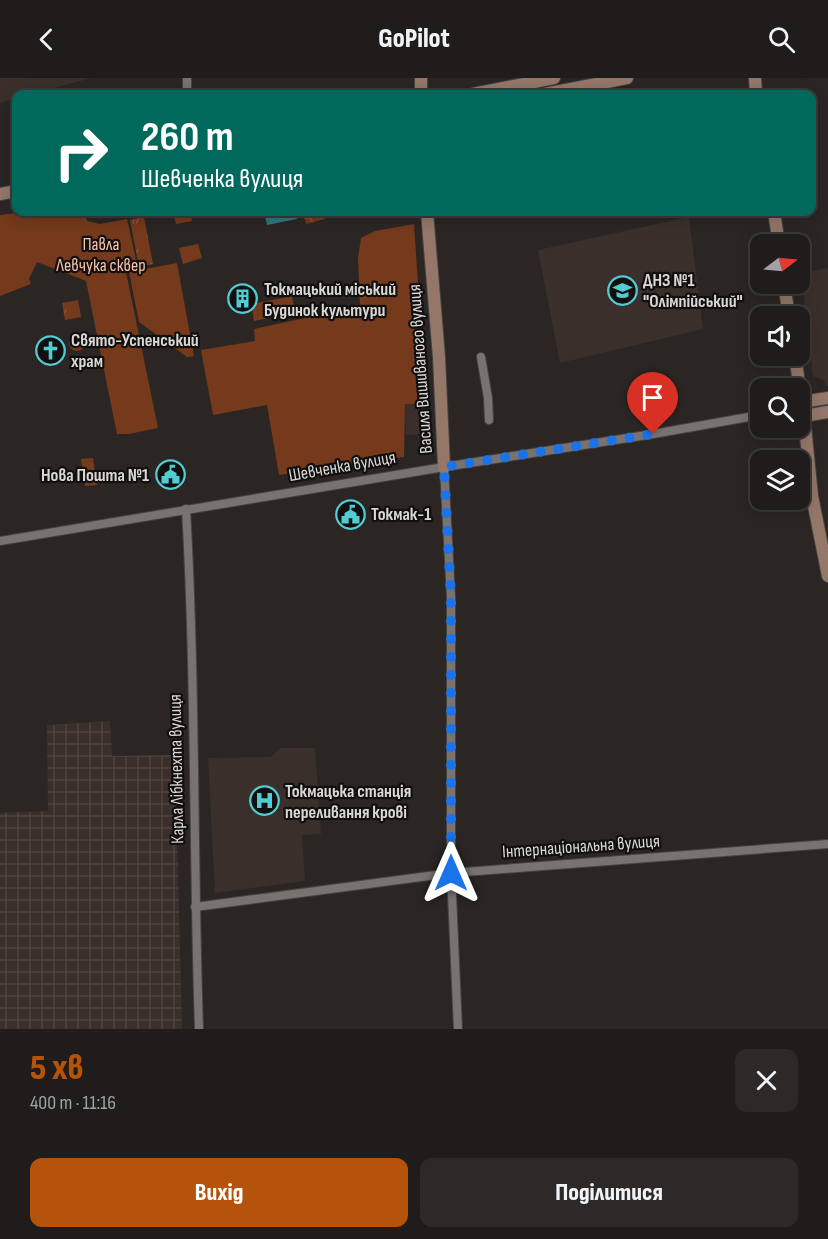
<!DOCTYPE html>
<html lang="uk">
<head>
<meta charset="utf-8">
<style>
	body { margin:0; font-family:"Sofia Sans Condensed",sans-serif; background:#2d2928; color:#f1f3f6; height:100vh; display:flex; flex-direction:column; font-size:22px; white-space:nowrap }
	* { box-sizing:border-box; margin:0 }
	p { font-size:20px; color:#a2a1a3 }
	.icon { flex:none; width:33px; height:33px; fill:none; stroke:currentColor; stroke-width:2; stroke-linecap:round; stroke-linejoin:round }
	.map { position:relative; height:951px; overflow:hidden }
	.sheet { display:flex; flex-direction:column; background:#201c1b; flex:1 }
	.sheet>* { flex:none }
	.hud { position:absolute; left:12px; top:12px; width:804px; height:126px; border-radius:12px; box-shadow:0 3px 15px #0003,0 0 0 2px #3d3a3a; background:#00695c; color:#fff; overflow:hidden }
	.needle { width:39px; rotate:74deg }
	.buttons { position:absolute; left:750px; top:156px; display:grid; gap:12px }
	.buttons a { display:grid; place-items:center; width:60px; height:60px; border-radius:12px; background:#201c1b; box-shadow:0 3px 15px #0003,0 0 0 2px #3d3a3a; font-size:30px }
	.pin { position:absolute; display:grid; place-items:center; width:51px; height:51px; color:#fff; margin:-62px -26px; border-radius:50% 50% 50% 0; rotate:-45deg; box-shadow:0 0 6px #0007 }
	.pin .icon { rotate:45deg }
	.me { position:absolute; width:66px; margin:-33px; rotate:0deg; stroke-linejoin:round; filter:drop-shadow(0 0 4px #0008) }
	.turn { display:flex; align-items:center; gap:21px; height:126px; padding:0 30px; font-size:27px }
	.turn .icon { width:78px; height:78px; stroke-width:2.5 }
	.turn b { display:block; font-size:42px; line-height:51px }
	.round { display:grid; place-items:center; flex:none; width:63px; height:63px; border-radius:12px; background:#2d2928 }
	.overview { display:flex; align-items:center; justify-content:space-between; height:102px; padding:0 30px }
	h1 { font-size:36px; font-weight:800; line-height:45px; color:#b45309 }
	.primary-button { display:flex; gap:12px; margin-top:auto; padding:12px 30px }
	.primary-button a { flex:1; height:69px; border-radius:12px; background:#b45309; color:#fff; font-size:24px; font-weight:800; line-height:69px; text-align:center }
	.primary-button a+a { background:#2d2928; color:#f1f3f6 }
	header { display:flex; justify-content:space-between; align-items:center; height:78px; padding:0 30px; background:#201c1b; font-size:27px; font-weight:800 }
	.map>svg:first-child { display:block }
	.built { fill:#3a2f2b }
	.industrial { fill:url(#industrial-grid) }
	.grass { fill:url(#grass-tufts) }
	.forest { fill:url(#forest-crowns) }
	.park { fill:#75391b }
	.water { fill:url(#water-ripples) }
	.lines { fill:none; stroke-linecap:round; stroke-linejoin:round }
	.street-casing { stroke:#474341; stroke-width:10 }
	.secondary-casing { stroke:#474341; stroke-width:14 }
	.street { stroke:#787371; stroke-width:8 }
	.secondary { stroke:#95776a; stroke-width:12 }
	.route { stroke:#1a73e8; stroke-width:10; stroke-dasharray:0 18 }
	.labels { text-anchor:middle; stroke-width:4.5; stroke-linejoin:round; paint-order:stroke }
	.park-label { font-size:18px; fill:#fcc1a8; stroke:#120f0f }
	.poi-label { font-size:18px; font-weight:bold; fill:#dad7d5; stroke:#120f0f; text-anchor:start }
	.street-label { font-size:18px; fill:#dad7d5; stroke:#120f0f }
</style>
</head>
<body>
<header><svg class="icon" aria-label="back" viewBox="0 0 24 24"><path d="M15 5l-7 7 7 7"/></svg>GoPilot<svg class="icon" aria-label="search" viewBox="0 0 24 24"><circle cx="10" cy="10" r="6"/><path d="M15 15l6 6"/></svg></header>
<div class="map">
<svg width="828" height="951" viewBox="0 0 828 951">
	<defs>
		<pattern id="industrial-grid" width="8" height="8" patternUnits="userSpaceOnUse" patternTransform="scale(1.5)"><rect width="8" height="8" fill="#3a2f2b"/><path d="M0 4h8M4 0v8" fill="none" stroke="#4d433f"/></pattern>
		<pattern id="grass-tufts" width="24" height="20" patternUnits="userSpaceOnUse" patternTransform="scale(1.5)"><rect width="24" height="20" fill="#75391b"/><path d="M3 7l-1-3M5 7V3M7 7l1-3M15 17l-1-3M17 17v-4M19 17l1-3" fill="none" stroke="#88553b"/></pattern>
		<pattern id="forest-crowns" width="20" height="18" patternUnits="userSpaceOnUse" patternTransform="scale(1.5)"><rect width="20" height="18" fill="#75391b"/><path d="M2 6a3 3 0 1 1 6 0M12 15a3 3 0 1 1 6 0" fill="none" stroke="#88553b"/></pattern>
		<pattern id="water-ripples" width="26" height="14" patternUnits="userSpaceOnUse" patternTransform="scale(1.5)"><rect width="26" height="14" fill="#297c80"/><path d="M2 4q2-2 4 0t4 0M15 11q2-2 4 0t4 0" fill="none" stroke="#336466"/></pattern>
	</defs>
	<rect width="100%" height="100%" fill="#2b2624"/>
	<g class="built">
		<path d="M 0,0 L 92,0 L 30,16 L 16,16 L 16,20 L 0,25 Z"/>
		<path d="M 88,134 L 129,134 L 129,136 L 100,141 L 89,138 Z"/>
		<path d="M 689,139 L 703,251 L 560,285 L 538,172 Z"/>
		<path d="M 828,190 L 828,309 L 823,301 L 813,299 L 801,195 Z"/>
		<path d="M 405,326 L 426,326 L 427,356 L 406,357 Z"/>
		<path d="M 281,670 L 315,670 L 321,756 L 302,757 L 305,803 L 215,815 L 208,680 L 271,679 Z"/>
	</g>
	<path class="industrial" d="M 110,643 L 112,678 L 175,677 L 182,951 L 0,951 L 0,735 L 48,733 L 47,647 Z"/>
	<g class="grass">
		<path d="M 137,134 L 143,134 L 153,186 L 139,189 L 130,142 L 138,140 Z"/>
		<path d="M 173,134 L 193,134 L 193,136 L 191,137 L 192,143 L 176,146 Z"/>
		<path d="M 198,166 L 202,180 L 183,186 L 179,170 Z"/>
		<path d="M 78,222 L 81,239 L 65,242 L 62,225 Z"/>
		<circle cx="77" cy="265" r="8"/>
	</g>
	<path class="forest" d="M 303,134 L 323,134 L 325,141 L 306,146 Z"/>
	<g class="park">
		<path d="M 23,134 L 85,134 L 87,143 L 100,146 L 127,141 L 138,191 L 126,194 L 158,350 L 129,356 L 117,356 L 86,203 L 37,184 L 29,201 L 31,206 L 0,218 L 0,137 Z"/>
		<path d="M 414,146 L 426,326 L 405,326 L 404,379 L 279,397 L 267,327 L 213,337 L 201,272 L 255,263 L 254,251 L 360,228 L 358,180 L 361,160 L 375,153 Z"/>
		<path d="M 177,185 L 194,278 L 187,279 L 139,244 L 129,194 Z"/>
		<path d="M 292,218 L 295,235 L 254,243 L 251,226 Z"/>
		<path d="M 93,380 L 97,407 L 85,408 L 81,381 Z"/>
	</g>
	<path class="water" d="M 264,134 L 295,134 L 297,141 L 267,147 Z"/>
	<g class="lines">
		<defs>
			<g id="street">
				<path d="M 187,0 L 187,16"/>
				<path d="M 481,279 L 488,320 L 489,342"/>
				<path d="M 444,389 L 451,519 L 451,795 L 458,951"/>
				<path d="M 186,431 C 196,604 193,778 199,951"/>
				<path d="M 0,463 L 444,389 L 653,356 L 760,337"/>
				<path d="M 195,829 L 451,795 L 828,766"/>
			</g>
			<g id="secondary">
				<path d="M 755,0 L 756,16"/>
				<path d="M 421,16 L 421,0"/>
				<path d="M 473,16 L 554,0"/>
				<path d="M 545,16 L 627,0"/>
				<path d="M 0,116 L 16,113"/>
				<path d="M 427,134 L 439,279 L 444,389"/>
				<path d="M 774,134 L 779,166"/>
				<path d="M 784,206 L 789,238"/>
				<path d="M 795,278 L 804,338 L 812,418 L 828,498"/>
				<path d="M 802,324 L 828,320"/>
				<path d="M 804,338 L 828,334"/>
			</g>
		</defs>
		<use href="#street" class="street-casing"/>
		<use href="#secondary" class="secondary-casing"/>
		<use href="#street" class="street"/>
		<use href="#secondary" class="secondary"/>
	</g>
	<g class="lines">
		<path class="route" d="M 451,795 L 451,519 L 444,389 L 653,356"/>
	</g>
	<defs>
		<symbol id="school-ring" viewBox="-11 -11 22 22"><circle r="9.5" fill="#120f0f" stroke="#51ccd2" stroke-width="1.5"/><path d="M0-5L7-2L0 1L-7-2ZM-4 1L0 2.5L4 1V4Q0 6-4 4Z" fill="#51ccd2"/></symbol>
		<symbol id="building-ring" viewBox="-11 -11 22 22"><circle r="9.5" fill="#120f0f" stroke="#51ccd2" stroke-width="1.5"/><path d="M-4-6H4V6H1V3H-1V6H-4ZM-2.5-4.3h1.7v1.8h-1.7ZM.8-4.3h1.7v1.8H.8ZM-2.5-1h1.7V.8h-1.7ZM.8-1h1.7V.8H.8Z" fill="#51ccd2"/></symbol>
		<symbol id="church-ring" viewBox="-11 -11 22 22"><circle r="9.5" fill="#120f0f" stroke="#51ccd2" stroke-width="1.5"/><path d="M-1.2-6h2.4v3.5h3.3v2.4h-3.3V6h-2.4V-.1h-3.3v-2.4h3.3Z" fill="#51ccd2"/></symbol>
		<symbol id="civic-ring" viewBox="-11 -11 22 22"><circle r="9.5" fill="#120f0f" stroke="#51ccd2" stroke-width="1.5"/><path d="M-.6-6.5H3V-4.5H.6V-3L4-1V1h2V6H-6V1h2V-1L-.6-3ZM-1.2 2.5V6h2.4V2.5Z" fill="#51ccd2"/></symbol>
		<symbol id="hospital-ring" viewBox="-11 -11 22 22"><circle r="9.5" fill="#120f0f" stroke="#51ccd2" stroke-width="1.5"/><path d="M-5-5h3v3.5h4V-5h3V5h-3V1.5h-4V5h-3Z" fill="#51ccd2"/></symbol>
	</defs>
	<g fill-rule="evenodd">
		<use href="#school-ring" x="606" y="196" width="33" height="33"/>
		<use href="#building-ring" x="226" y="204" width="33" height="33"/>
		<use href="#church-ring" x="34" y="256" width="33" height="33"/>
		<use href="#civic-ring" x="154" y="380" width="33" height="33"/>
		<use href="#civic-ring" x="334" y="420" width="33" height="33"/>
		<use href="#hospital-ring" x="248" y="706" width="33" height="33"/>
	</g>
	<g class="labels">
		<g class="park-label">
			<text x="101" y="172">Павла<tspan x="101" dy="21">Левчука сквер</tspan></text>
		</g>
		<g class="poi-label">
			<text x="643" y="208">ДНЗ №1<tspan x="643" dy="21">"Олімпійський"</tspan></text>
			<text x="264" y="217">Токмацький міський<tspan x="264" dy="21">Будинок культури</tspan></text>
			<text x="71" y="268">Свято-Успенський<tspan x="71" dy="21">храм</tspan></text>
			<text x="149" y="403" text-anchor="end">Нова Пошта №1</text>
			<text x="371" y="442">Токмак-1</text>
			<text x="285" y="719">Токмацька станція<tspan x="285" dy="21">переливання крові</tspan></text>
		</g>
		<g class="street-label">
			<text transform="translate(420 291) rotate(-94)" y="6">Василя Вишиваного вулиця</text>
			<text transform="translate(342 388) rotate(-10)" y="6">Шевченка вулиця</text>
			<text transform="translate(176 691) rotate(-91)" y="6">Карла Лібкнехта вулиця</text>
			<text transform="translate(581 768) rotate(-4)" y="6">Інтернаціональна вулиця</text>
		</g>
	</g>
</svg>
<div class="buttons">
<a><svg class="needle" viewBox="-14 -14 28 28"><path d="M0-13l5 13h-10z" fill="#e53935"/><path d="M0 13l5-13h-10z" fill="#a2a1a3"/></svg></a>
<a><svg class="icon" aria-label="sound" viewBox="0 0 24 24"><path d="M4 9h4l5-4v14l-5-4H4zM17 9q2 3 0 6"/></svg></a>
<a><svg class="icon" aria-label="search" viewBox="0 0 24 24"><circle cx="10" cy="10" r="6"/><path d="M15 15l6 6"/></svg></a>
<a><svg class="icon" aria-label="layers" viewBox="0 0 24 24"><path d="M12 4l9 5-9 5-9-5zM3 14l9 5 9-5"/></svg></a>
</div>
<div class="pin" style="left:653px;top:356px;background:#d93025"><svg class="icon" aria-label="arrive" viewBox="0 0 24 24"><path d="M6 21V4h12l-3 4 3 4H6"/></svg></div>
<svg class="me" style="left:451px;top:795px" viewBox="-20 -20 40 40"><path d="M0-17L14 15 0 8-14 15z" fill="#1a73e8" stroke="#fff" stroke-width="4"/></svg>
<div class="hud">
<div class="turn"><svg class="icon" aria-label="right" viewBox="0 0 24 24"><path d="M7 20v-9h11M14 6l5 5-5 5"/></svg><div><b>260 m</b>Шевченка вулиця</div></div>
</div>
</div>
<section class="sheet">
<div class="overview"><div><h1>5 хв</h1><p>400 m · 11:16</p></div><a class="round"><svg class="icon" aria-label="close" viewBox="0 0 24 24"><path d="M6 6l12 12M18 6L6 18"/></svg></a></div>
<div class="primary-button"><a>Вихід</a><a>Поділитися</a></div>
</section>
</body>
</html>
